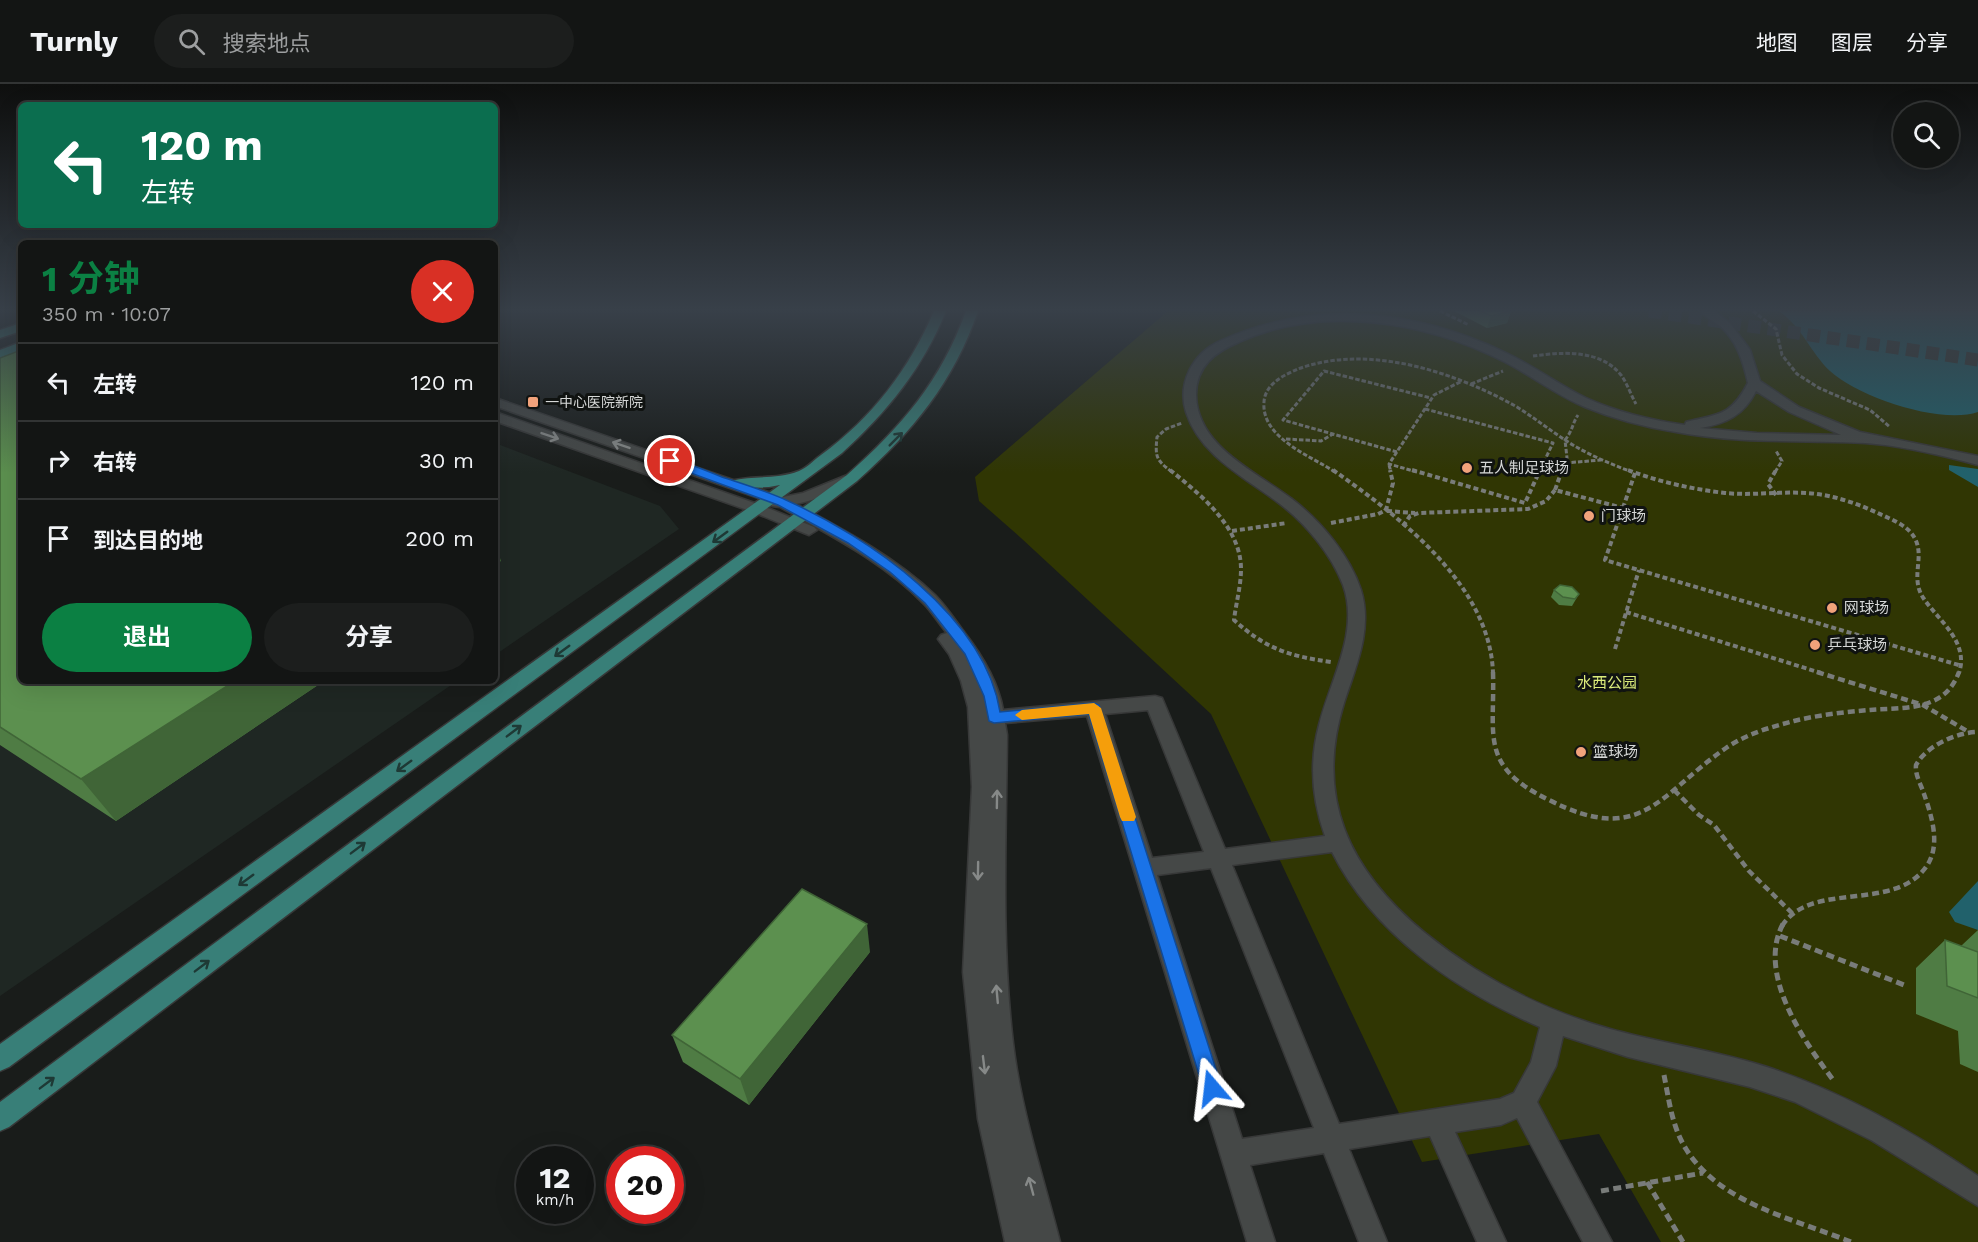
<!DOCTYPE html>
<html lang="zh">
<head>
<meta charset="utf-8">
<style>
	body { margin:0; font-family:"Work Sans","Noto Sans SC",sans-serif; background:#1c1e1d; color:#f1f3f6; height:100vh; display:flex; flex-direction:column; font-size:22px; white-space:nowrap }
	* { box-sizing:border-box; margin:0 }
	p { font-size:20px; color:#9d9fa0 }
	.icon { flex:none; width:33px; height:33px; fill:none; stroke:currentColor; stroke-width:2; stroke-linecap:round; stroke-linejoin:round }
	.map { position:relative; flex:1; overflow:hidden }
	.side { position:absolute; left:18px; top:156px; width:480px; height:444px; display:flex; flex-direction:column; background:#131514; border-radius:9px; box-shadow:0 6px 24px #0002,0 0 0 2px #323434 }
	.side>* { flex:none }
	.banner { position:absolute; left:18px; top:18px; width:480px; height:126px; border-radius:9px; box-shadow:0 6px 24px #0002,0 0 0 2px #323434; background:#0b6e4f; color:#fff; overflow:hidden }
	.tools { position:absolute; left:1893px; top:18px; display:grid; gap:12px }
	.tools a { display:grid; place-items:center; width:66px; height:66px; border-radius:50%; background:#131514; box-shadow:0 6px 24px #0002,0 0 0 2px #323434; font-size:30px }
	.speed { position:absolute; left:516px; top:1062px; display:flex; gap:12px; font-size:30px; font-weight:700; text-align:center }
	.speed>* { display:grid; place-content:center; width:78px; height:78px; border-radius:50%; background:#131514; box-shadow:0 6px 24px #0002,0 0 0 2px #323434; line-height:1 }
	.speed small { font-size:15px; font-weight:400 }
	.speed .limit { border:9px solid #d22; background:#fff; color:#111 }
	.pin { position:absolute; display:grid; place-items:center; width:51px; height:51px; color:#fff; margin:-26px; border:3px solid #fff; border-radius:50%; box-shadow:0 2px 6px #0007 }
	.me { position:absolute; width:66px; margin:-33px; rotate:343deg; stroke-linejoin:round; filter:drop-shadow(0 0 4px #0008) }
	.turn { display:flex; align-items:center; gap:21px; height:126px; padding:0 24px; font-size:27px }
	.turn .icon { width:78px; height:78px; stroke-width:2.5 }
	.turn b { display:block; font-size:42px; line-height:51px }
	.round { display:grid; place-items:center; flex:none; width:63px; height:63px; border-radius:32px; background:#1c1e1d }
	.headline { display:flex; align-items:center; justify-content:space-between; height:102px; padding:0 24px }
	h1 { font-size:36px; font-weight:700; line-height:45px; color:#0b8043 }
	.cta { display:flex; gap:12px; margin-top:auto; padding:12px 24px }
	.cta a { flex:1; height:69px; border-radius:36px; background:#0b8043; color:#fff; font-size:24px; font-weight:700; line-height:69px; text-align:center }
	.cta a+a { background:#1c1e1d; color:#f1f3f6 }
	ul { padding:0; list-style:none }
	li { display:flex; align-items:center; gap:18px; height:78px; padding:0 24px; border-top:2px solid #323434 }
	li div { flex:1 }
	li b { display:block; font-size:22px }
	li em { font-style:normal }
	header { display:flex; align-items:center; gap:36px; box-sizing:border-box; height:84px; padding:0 30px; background:#131514; border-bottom:2px solid #323434 }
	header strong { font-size:28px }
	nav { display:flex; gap:33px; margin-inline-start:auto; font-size:21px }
	.search { width:420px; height:54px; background:#1c1e1d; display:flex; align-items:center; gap:15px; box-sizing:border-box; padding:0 21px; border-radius:33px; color:#9d9fa0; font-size:22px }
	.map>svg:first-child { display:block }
	.built { fill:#1f2723 }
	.green { fill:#303603 }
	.water { fill:#21616b }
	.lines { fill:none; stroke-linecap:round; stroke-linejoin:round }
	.major-tunnel { stroke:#353836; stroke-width:13; stroke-dasharray:13 7; stroke-linecap:butt }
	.minor-casing { stroke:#373838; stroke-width:3 }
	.major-casing { stroke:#373838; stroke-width:3 }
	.path-far3 { stroke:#797c7a; stroke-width:3; stroke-dasharray:4.5 2; stroke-linecap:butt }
	.path-far2 { stroke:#797c7a; stroke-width:4; stroke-dasharray:5 3; stroke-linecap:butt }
	.path-far1 { stroke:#797c7a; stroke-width:4.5; stroke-dasharray:7 4; stroke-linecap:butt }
	.path { stroke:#797c7a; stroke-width:5; stroke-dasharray:8 4.5; stroke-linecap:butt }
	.minor { fill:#454847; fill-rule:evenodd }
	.major { fill:#387f78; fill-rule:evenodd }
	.wall { fill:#4f7c44 }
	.shaded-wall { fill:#406537 }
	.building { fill:#5c904f; stroke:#406537; stroke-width:1.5 }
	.oneway { stroke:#868988 }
	.oneway2 { stroke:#1e3935 }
	.route { fill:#1a73e8; stroke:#114b97; stroke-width:1.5 }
	.slow { fill:#f59e0b }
	.poi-dot { fill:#f1a27b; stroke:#101311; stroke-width:2 }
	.labels { text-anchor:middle; stroke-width:6; stroke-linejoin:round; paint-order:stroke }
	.far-poi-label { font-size:14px; fill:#d6d8d7; stroke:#101311; text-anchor:start }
	.poi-label { font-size:15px; fill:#d6d8d7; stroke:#101311; text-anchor:start }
	.park-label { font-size:15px; fill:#dcec7b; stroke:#101311 }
</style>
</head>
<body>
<header>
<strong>Turnly</strong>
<div class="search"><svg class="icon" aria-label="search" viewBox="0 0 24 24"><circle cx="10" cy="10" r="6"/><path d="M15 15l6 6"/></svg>搜索地点</div>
<nav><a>地图</a><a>图层</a><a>分享</a></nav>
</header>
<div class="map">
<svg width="1978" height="1158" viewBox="0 0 1978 1158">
	<rect width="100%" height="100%" fill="#191c1a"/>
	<g class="built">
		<path d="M 0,282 L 21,597 L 457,597 L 0,912 Z"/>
		<path d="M 495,359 L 660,422 L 679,445 L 495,571 Z"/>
	</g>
	<path class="green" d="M 1168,227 L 1978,227 L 1978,1158 L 1661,1158 L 1599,1050 L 1422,1078 L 1211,630 L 1021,454 L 979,417 L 975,393 Z"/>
	<g class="water">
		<path d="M 1779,227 L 1978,227 L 1978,328 C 1941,341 1858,313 1830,287 C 1810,268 1803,244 1779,227 Z"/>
		<path d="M 1949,381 L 1978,385 L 1978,403 L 1949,386 Z"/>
		<path d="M 1978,797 L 1978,846 L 1955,838 L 1949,828 Z"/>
	</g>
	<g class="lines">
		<path class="major-tunnel" d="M 1649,227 L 1978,276"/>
		<defs>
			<g id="minor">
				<path d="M 1700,227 L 1714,227 L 1730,239 L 1750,266 L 1760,297 L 1799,323 L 1860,348 L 1978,372 L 1978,381 C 1945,372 1898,361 1865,359 C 1801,356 1739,360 1676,348 C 1645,343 1614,335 1585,323 C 1556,311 1531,291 1503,277 C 1424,237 1322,220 1239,258 C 1215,268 1196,282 1196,311 C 1197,363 1257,388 1292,415 C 1321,437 1350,472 1361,506 C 1373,545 1356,582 1344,619 C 1314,715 1350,787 1425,849 C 1479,893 1543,926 1610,945 C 1664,960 1720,967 1773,985 C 1846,1010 1914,1048 1978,1092 L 1978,1122 L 1871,1056 L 1795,1018 L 1750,1003 L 1628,973 L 1563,952 L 1556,982 L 1537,1018 L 1612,1158 L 1583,1158 L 1517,1034 L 1501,1041 L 1455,1048 L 1506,1158 L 1477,1158 L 1430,1052 L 1349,1065 L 1387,1158 L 1359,1158 L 1324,1069 L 1250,1081 L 1275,1158 L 1247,1158 L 1087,632 L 1005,639 L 1007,651 C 1006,754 1001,857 1013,959 C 1021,1027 1043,1092 1060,1158 L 1005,1158 L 978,1035 L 963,888 L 972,703 L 968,623 L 961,597 L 949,570 L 938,555 L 941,551 L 947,549 C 939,540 932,528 924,520 C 884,478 829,451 780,423 L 772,422 L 770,418 L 495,322 L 495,314 L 783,413 L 803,409 L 845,392 L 855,392 L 857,395 L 855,398 L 812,416 L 796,420 C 844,446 895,473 935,511 C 946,522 955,536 964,548 C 981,570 998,597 1003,626 L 1155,612 L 1162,614 L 1225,765 L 1325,752 C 1312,716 1309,678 1319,641 C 1330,596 1360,548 1343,501 C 1331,470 1306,440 1280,420 C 1246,394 1200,372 1186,328 C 1177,299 1193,269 1220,257 C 1313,215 1415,225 1506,269 C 1534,282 1559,301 1586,314 C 1617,328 1651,336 1685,341 L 1686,338 C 1718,330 1731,332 1748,299 C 1743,277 1737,257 1720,242 C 1713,237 1706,233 1700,227 ZM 1756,307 L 1789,328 L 1841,351 L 1757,349 L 1700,344 C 1726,340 1744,331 1756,307 ZM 1148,626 L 1204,768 L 1152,774 L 1105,630 ZM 1332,768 C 1374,851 1457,907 1540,943 L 1531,978 L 1514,1009 L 1500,1015 L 1339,1040 L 1232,781 ZM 1211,784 L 1314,1044 L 1242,1055 L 1157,791 Z"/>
				<path d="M 495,328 L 763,422 L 814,443 L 817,446 L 809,451 L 804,449 L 753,428 L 495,337 Z"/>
			</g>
			<g id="major">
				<path d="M 934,227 L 946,227 C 923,284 887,328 842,369 L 9,983 L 0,987 L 0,960 L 780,401 L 769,403 L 736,404 L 731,403 L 729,400 L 731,397 C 753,391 776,396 799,387 C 807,384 815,375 821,371 C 872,334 910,284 934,227 Z"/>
				<path d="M 966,227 L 978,227 C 953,299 913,347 857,397 L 9,1043 L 0,1047 L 0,1018 L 847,391 C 902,342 941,297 966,227 Z"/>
				<path d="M 21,239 L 21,247 L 0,254 L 0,246 Z"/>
				<path d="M 21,258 L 21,266 L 0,274 L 0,266 Z"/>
			</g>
		</defs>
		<use href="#minor" class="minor-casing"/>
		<use href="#major" class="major-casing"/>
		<g class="path-far3">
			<path d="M 1440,227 L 1469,241"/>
			<path d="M 1753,227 L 1776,245 L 1782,271 L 1797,290 L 1819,304 L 1870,326 L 1890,343"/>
			<path d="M 1533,272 C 1562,268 1600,265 1621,291 C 1627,299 1631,311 1636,320"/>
			<path d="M 1471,300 L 1503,287"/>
			<path d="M 1425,325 L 1553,359 L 1539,388"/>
			<path d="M 1286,355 L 1321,357 L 1333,350"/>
			<path d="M 1397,368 L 1283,336 L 1324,287 L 1431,314"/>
			<path d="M 1565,379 L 1601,376"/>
			<path d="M 1389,381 L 1391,388"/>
			<path d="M 1172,388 C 1156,376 1155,373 1157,353 L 1166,345 L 1182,339"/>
			<path d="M 1335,388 C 1311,372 1261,354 1264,318 C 1265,300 1284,291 1298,285 C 1368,259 1455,288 1517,323 C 1533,333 1547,344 1562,354 C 1584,369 1608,379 1632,388"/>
			<path d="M 1417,388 L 1389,380 L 1434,311 L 1462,297"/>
			<path d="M 1562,388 L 1567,374 L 1565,356 C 1573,346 1572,340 1578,331"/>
			<path d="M 1775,388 L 1782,377 L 1776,367"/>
		</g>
		<g class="path-far2">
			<path d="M 1170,386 C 1200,410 1241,443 1241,485 C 1241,502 1236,519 1234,536 C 1266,565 1289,572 1331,578"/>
			<path d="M 1333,386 C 1400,433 1490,501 1493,589"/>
			<path d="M 1412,386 L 1525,419 L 1540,386"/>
			<path d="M 1562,386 L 1555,406 L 1623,424"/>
			<path d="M 1628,386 C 1659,398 1692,405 1725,409 C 1756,412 1787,406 1817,410 C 1839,413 1861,421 1882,431 C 1893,436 1905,441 1912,450 C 1928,471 1908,492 1924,515 C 1940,538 1969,558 1959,589"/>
			<path d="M 1635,389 L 1605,476 L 1962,582"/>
			<path d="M 1776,411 L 1768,400 L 1776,386"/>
			<path d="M 1387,427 L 1415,429"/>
			<path d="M 1331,439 L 1378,430 L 1386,426 L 1393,399 L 1390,386"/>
			<path d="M 1403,442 L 1410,432 L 1419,429 L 1528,425 L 1546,417 L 1555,406"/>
			<path d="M 1232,447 L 1287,439"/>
			<path d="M 1626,528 L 1821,589"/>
			<path d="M 1615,565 L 1639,486"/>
		</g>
		<g class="path-far1">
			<path d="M 1493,588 C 1495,653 1479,682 1549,716 C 1642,763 1658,711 1726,664 C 1746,650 1771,643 1794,637 C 1818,631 1845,628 1870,626 C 1892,624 1917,626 1937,615 C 1948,609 1955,599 1959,588"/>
			<path d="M 1817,588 L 1923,621 L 1967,647"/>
			<path d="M 1674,706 L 1699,731 L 1714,741 L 1749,787 L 1792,829"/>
			<path d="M 1782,842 C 1811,796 1893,829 1926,783 C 1942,761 1931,730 1923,707 C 1920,699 1915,690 1916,681 C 1926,662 1957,648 1978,648"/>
		</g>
		<g class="path">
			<path d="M 1783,840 C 1756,890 1805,959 1834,997"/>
			<path d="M 1780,852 L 1904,901"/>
			<path d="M 1664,991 C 1669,1016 1672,1043 1686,1065 C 1720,1120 1795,1135 1851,1158"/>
			<path d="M 1647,1098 L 1683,1158"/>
			<path d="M 1601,1107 L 1703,1089"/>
		</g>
		<use href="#minor" class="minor"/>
		<use href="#major" class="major"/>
	</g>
	<g class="wall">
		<path d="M 1454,227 L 1511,227 L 1507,239 L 1487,244 Z"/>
		<path d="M 0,274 L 21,597 L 324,597 L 116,737 L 0,661 Z"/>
		<path d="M 1554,506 L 1579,510 L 1572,522 L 1559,521 L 1551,513 Z"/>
		<path d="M 1978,846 L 1978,988 L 1960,980 L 1958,947 L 1916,930 L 1916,884 L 1945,856 L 1961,862 Z"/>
		<path d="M 870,868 L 749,1021 L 683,978 L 672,951 Z"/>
	</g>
	<g class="shaded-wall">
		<path d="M 1511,227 L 1507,239 L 1487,244 L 1491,232 Z"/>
		<path d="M 495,460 L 501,477 L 495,481 Z"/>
		<path d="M 235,597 L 324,597 L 116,737 L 81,695 Z"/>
		<path d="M 867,840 L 870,868 L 749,1021 L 740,995 Z"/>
	</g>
	<g class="building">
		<path d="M 1481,227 L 1510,227 L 1491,232 Z"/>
		<path d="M 21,266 L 21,597 L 235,597 L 81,695 L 0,643 L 0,274 Z"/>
		<path d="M 1560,501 L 1572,503 L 1579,510 L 1575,515 L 1563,513 L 1554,506 Z"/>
		<path d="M 802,805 L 867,840 L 740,995 L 672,951 Z"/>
		<path d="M 1945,856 L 1978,868 L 1978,914 L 1947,902 Z"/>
	</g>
	<defs><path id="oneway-shaft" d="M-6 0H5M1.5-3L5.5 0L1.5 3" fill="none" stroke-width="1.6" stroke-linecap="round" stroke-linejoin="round" transform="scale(1.5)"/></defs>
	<g class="oneway">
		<use href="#oneway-shaft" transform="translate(550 352) rotate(19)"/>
		<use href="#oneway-shaft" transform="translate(621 361) rotate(-161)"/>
		<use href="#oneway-shaft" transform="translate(997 715) rotate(-89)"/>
		<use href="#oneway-shaft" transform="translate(978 787) rotate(91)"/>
		<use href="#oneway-shaft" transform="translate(997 910) rotate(-95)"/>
		<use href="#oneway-shaft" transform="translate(984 981) rotate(83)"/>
		<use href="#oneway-shaft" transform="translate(1031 1102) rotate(-105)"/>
	</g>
	<g class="oneway2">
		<use href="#oneway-shaft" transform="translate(896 355) rotate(-45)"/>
		<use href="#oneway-shaft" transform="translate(720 453) rotate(144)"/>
		<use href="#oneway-shaft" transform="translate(562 567) rotate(144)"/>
		<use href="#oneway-shaft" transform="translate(514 647) rotate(-37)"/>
		<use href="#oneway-shaft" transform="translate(404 682) rotate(144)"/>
		<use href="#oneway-shaft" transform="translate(358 764) rotate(-37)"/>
		<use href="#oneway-shaft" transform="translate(246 796) rotate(144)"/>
		<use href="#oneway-shaft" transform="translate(202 882) rotate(-37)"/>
		<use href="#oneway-shaft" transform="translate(47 999) rotate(-37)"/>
	</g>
	<linearGradient id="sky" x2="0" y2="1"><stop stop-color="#0e0f0e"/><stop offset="0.58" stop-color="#384049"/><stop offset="1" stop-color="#384049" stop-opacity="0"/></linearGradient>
	<rect width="1978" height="389" fill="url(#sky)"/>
	<path class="route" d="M 670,374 C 688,379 705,386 722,393 C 743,400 766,407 786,416 C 868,453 985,532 1000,628 L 1094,619 L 1099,621 L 1222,1004 L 1219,1011 L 1212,1013 L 1206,1011 L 1203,1004 L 1089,630 L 994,639 L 989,637 L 984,612 L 965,570 L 925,519 L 890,488 L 848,459 L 778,421 L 666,380 L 665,377 Z"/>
	<path class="slow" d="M 1094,619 L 1101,624 L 1136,733 L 1134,737 L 1122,737 L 1120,733 L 1089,630 L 1022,636 L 1015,631 L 1022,626 Z"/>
	<g class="poi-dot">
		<rect x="527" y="312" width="12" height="12" rx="3"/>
		<circle cx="1467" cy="384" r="6"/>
		<circle cx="1589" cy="432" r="6"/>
		<circle cx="1832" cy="524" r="6"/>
		<circle cx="1815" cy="561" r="6"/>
		<circle cx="1581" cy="668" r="6"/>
	</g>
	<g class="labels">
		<g class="far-poi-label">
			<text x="545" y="323">一中心医院新院</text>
		</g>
		<g class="poi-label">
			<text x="1479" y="389">五人制足球场</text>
			<text x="1601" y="437">‌门球场‌</text>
			<text x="1844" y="529">网球场</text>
			<text x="1827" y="566">乒乓球场</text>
			<text x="1593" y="673">篮球场</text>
		</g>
		<g class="park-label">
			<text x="1607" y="604">水西公园</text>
		</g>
	</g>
</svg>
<div class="tools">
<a><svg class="icon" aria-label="search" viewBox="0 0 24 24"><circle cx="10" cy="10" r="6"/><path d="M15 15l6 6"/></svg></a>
</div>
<div class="speed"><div>12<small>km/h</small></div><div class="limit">20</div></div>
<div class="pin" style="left:670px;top:377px;background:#d93025"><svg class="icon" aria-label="arrive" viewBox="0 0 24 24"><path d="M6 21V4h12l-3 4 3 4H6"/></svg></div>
<svg class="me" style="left:1212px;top:1004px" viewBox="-20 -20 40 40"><path d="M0-17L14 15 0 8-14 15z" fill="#1a73e8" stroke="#fff" stroke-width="4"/></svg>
<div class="banner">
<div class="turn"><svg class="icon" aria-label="left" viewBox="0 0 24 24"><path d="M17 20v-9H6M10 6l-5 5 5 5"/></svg><div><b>120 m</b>左转</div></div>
</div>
<section class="side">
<div class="headline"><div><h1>1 分钟</h1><p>350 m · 10:07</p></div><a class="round" style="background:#d93025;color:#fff"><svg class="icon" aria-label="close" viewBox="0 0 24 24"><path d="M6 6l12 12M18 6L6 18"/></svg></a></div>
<ul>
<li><svg class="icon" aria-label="left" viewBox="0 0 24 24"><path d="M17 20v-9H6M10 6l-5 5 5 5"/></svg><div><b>左转</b></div><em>120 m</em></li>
<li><svg class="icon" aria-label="right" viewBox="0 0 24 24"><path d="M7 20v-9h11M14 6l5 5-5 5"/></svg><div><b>右转</b></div><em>30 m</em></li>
<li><svg class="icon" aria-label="arrive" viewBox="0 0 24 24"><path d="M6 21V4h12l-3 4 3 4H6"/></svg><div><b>到达目的地</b></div><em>200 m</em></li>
</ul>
<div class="cta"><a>退出</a><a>分享</a></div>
</section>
</div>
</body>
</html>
